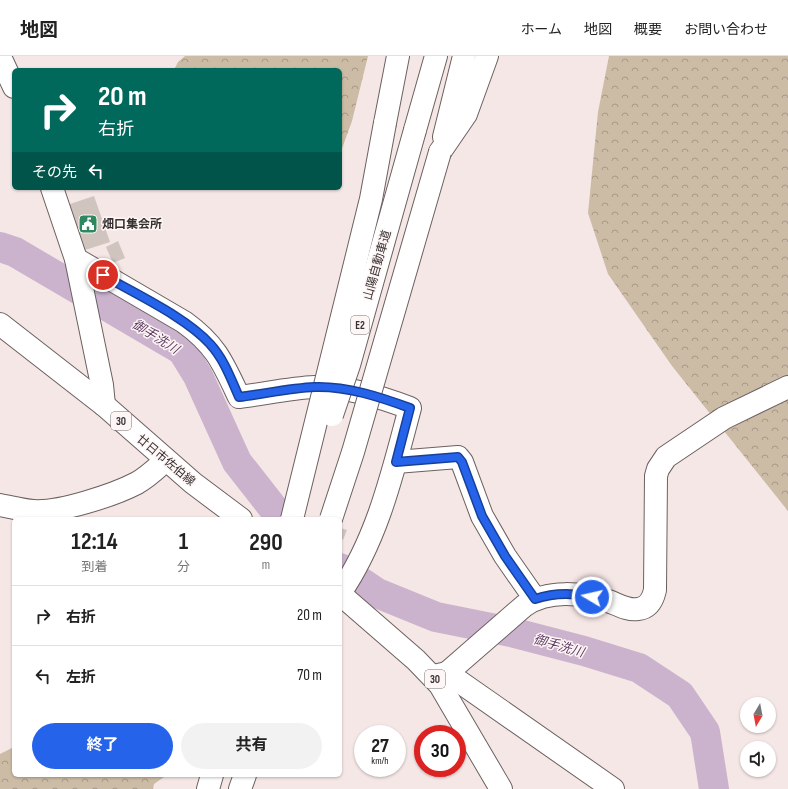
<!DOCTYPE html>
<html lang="ja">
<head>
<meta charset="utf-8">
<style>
	body { margin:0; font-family:"Sofia Sans Condensed","Noto Sans JP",sans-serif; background:#f2f2f2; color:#222; height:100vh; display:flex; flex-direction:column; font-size:15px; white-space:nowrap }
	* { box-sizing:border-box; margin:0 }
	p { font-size:13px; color:#767676 }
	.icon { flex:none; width:22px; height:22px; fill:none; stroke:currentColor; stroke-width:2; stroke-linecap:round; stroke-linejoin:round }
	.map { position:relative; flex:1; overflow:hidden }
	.panel { position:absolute; left:12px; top:461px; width:330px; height:260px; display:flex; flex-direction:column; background:#fff; border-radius:6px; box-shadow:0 1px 3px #0004 }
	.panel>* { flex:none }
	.guide { position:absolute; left:12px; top:12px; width:330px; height:122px; border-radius:6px; box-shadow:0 1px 3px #0004; background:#00695c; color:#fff; overflow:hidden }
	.needle { width:26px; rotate:190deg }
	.fabs { position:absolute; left:740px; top:641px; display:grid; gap:8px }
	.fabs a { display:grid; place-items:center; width:36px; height:36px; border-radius:50%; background:#fff; box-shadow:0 1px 3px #0004; font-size:20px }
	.speed { position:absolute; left:354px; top:669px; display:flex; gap:8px; font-size:20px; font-weight:700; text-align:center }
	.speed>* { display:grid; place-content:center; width:52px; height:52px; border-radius:50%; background:#fff; box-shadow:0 1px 3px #0004; line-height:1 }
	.speed small { font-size:10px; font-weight:400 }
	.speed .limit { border:6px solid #d22; background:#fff; color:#111 }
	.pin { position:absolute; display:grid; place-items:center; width:34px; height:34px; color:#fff; margin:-17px; border:2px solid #fff; border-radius:50%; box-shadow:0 1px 4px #0007 }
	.me { position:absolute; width:44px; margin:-22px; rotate:279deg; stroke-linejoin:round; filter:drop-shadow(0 0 3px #0008) }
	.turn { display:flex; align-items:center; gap:14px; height:84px; padding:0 20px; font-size:18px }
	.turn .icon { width:52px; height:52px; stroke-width:2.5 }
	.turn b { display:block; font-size:28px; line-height:34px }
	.then { display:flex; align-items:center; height:38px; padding:0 20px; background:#0003; gap:8px; font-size:15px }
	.eta { display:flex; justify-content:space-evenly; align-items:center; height:68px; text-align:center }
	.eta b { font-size:24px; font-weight:700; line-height:28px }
	.button { display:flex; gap:8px; margin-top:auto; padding:8px 20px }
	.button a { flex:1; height:46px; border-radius:24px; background:#2563eb; color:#fff; font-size:16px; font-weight:700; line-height:46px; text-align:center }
	.button a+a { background:#f2f2f2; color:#222 }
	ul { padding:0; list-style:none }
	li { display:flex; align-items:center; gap:12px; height:60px; padding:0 20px; border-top:1px solid #e0e0e0 }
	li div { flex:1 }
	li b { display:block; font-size:15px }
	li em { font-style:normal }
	header { display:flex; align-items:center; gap:24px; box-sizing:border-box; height:56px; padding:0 20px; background:#fff; border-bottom:1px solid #e0e0e0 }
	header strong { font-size:19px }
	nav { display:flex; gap:22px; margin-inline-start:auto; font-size:14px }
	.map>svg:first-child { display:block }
	.forest { fill:url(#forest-crowns) }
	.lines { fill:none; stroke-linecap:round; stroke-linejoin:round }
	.river { stroke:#cbb3ce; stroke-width:30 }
	.building { fill:#cfc4be }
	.minor-casing { stroke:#6c6160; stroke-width:24 }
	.major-casing { stroke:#6c6160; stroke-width:24 }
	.highway-casing { stroke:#6c6160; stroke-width:24 }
	.minor { stroke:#fff; stroke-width:22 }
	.major { stroke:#fff; stroke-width:22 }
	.highway { stroke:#fff; stroke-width:22 }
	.highway-bridge-casing { stroke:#6c6160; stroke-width:24; stroke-linecap:butt }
	.highway-bridge { stroke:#fff; stroke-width:22 }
	.route-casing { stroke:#184099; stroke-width:10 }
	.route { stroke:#2563eb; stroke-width:7 }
	.labels { text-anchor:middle; stroke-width:3; stroke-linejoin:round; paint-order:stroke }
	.shield { fill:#fef5f5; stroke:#726c6c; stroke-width:1 }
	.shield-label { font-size:11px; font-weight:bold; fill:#363131 }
	.poi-label { font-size:12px; font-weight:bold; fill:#363131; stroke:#fef5f5; text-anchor:start }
	.street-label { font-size:12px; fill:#363131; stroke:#fef5f5 }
	.water-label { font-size:13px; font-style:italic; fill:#603e65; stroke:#fef5f5 }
</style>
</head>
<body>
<header>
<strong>地図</strong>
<nav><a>ホーム</a><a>地図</a><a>概要</a><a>お問い合わせ</a></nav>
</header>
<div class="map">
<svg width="788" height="733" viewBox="0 0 788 733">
	<defs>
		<pattern id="forest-crowns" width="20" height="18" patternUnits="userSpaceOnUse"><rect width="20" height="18" fill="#ccbba5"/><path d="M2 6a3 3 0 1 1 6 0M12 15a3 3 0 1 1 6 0" fill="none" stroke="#a69987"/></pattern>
	</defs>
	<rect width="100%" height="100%" fill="#f5e7e6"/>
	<g class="forest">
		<path d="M 185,0 L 368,0 L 352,65 L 340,98 L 340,14 L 174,14 L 178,6 Z"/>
		<path d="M 609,0 L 788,0 L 788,455 L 672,310 L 608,218 L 588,157 L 598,56 Z"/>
		<path d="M 14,691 L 14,719 L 167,719 L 154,728 L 153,733 L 0,733 L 0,698 Z"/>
	</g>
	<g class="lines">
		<g class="river">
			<path d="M 0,191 L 15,196 L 182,294 L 198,320 L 237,406 L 277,457 L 284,463"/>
			<path d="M 340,512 L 377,537 L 436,561 L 511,576 L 584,595 L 639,612 L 680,639 L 705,676 L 714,733"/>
		</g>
	</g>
	<g class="building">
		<path d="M 94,140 L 110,186 L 82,195 L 67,149 Z"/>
		<path d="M 118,185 L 125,202 L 113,207 L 106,191 Z"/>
		<path d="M 340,472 L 347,474 L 343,484 L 340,482 Z"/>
	</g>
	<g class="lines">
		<defs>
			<g id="minor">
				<path d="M 2,5 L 14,31"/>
				<path d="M 52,132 L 76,203 L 102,329 L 104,349"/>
				<path d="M 76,203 L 184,266 C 216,289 223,307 239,341 C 264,338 290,332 315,331 C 347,330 380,341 410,352 C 393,415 378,482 340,537"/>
				<path d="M 396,406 L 458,401 L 462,406 L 482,460 L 505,500 L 535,543"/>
				<path d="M 0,449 C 11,451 22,454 33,455 C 59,457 114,439 137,427 C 148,421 157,412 166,404"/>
				<path d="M 447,617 L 524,550 C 548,533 582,537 608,545 C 617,548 628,555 638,553 C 649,552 653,543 655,534 L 656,420 L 658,413 L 666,401 L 724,362 L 788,331"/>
				<path d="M 434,620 L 447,617 L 613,733"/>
			</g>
			<g id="major">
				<path d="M 0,268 L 104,349 L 193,427 L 241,463"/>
				<path d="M 340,538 L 416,604 L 440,629 L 501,733"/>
			</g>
			<g id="highway">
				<path d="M 385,67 L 398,0"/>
				<path d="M 415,74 L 436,0"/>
				<path d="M 444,81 L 464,0"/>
				<path d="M 440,96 L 466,58 L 487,0"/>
				<path d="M 208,733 L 212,719"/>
				<path d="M 240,733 L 245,719"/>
			</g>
		</defs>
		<use href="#minor" class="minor-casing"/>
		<use href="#major" class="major-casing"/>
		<use href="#highway" class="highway-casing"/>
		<use href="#minor" class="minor"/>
		<use href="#major" class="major"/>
		<use href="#highway" class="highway"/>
		<defs>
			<g id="highway-bridge">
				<path d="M 332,359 L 349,309 L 415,74"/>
				<path d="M 292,463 L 371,143 L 385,67"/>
				<path d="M 331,463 L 353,396 L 440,96"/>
			</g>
		</defs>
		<use href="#highway-bridge" class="highway-bridge-casing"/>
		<use href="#highway-bridge" class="highway-bridge"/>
	</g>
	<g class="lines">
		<defs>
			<path id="route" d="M 103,219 C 135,238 186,261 210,288 C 224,303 231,323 239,341 C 264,338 290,332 315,331 C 347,330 380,341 410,352 L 396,406 L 458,401 L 462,406 L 482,460 L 505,500 L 535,543 C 553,537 574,537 592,541"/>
		</defs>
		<use href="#route" class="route-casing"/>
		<use href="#route" class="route"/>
	</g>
	<defs>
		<symbol id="civic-square" viewBox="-11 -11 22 22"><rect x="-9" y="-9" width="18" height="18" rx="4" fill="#2c885e" stroke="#fef5f5"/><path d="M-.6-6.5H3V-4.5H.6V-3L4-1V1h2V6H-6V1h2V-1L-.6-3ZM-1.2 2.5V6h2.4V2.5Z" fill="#fff"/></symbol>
	</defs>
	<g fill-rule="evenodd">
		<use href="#civic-square" x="77" y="157" width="22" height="22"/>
	</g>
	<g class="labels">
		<g class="shield">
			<rect x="351" y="260" width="18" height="18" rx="3"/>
			<rect x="111" y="356" width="20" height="18" rx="3"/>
			<rect x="425" y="614" width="20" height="18" rx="3"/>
		</g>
		<g class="shield-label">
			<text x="360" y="273">E2</text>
			<text x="121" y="369">30</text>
			<text x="435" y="627">30</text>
		</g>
		<g class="poi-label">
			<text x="102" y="172">畑口集会所</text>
		</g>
		<g class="street-label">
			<text transform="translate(377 209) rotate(-74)" y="4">山陽自動車道</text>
			<text transform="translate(166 404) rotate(40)" y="4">廿日市佐伯線</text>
		</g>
		<g class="water-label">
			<text transform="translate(156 280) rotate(32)" y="5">御手洗川</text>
			<text transform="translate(559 589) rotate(16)" y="5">御手洗川</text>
		</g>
	</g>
</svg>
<div class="fabs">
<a><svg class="needle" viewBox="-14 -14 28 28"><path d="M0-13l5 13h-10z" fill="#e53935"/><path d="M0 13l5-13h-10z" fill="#767676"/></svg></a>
<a><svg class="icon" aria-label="sound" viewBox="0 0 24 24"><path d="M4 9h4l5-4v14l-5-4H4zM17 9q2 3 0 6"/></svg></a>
</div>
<div class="speed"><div>27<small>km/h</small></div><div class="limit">30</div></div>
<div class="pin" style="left:103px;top:219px;background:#d93025"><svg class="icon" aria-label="arrive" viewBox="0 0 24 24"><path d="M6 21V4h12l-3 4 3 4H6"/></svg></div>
<svg class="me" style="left:592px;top:541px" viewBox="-20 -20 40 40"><circle r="17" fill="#2563eb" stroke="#fff" stroke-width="3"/><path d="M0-11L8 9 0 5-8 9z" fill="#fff"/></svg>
<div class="guide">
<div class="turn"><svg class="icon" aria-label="right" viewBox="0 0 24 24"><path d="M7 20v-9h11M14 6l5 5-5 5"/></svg><div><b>20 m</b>右折</div></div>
<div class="then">その先<svg class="icon" aria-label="left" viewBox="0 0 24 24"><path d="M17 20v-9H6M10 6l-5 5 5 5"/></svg></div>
</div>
<section class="panel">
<div class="eta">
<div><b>12:14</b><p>到着</p></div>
<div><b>1</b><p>分</p></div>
<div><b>290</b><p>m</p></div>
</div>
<ul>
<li><svg class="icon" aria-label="right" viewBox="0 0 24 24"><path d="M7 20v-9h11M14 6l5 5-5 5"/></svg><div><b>右折</b></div><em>20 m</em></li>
<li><svg class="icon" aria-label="left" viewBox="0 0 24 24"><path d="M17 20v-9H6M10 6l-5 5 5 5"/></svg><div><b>左折</b></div><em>70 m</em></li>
</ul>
<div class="button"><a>終了</a><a>共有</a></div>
</section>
</div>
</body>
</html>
